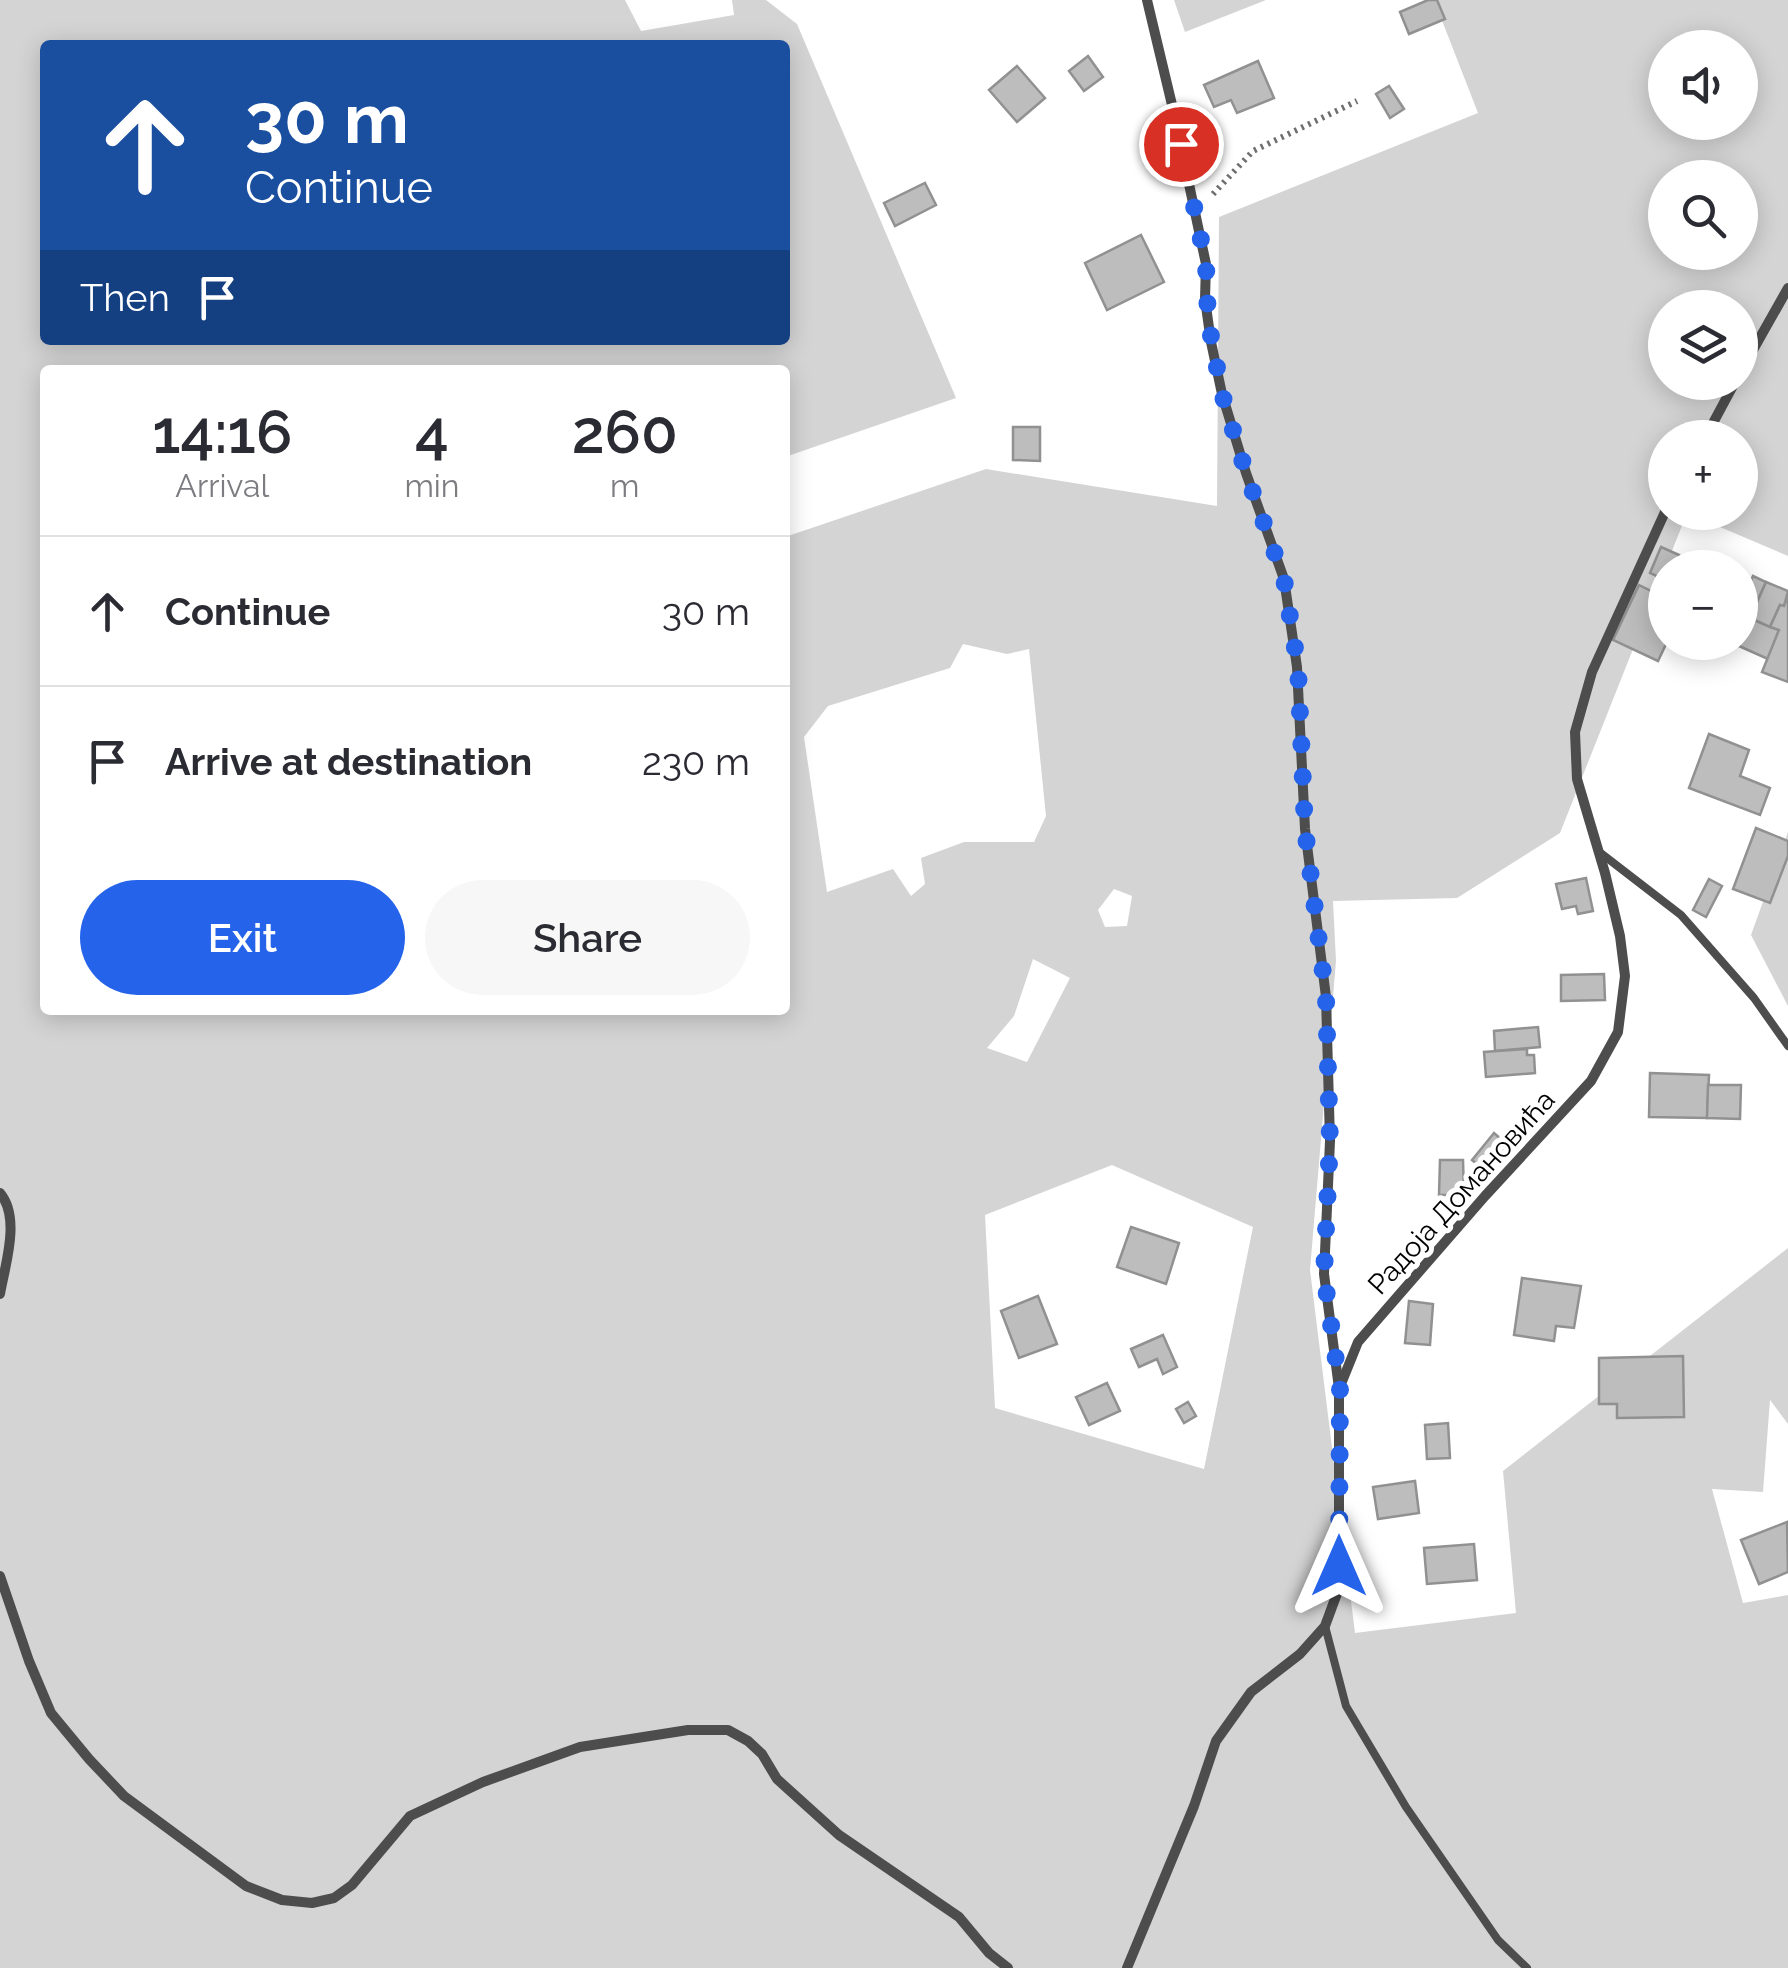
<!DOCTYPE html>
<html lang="en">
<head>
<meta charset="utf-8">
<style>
	body { margin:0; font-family:Raleway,sans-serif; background:#f7f7f7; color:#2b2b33; height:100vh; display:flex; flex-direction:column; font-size:38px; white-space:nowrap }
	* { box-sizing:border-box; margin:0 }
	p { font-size:32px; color:#7c7c81 }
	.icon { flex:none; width:55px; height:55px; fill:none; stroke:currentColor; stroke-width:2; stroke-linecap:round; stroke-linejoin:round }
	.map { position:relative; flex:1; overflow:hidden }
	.side { position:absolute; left:40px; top:365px; width:750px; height:650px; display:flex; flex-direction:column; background:#fff; border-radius:10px; box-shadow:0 5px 25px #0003 }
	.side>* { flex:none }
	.hud { position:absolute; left:40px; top:40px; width:750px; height:305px; border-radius:10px; box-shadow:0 5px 25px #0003; background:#1a4fa0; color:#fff; overflow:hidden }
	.fabs { position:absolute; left:1648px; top:30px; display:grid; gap:20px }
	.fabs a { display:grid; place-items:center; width:110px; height:110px; border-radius:50%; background:#fff; box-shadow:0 5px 25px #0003; font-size:50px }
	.pin { position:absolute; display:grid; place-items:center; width:85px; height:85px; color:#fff; margin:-42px; border:5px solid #fff; border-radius:50%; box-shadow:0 2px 10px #0007 }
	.me { position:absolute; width:110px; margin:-55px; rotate:0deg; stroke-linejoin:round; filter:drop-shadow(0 0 8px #0008) }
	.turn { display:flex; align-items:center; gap:35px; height:210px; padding:0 40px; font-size:45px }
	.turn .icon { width:130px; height:130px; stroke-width:2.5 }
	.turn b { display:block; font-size:70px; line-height:85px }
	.then { display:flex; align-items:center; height:95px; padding:0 40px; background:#0003; gap:20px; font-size:38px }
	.eta { display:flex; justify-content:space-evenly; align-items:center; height:170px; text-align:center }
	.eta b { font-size:60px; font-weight:600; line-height:70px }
	.button { display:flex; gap:20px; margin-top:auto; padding:20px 40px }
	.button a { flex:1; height:115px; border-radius:60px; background:#2563eb; color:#fff; font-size:40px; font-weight:600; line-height:115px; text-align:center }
	.button a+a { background:#f7f7f7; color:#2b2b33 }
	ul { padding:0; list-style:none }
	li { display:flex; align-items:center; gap:30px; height:150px; padding:0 40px; border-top:2px solid #e1e1e2 }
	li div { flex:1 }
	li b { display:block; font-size:38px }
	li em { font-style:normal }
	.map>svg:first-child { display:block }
	.green { fill:#d4d4d4; fill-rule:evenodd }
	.building { fill:#bdbdbd; stroke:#919191; stroke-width:2.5 }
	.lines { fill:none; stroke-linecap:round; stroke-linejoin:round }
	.path { stroke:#6f6f6f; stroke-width:6; stroke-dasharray:2.5 5; stroke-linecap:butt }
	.service { stroke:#4d4d4d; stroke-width:8 }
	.minor { stroke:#4d4d4d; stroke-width:10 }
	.route { stroke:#2563eb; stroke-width:18; stroke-dasharray:0 32.4 }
	.labels { text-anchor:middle; stroke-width:10; stroke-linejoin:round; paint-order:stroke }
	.street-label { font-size:28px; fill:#000; stroke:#fff }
</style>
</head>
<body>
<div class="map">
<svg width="1788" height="1968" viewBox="0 0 1788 1968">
	<rect width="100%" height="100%" fill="#fff"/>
	<g class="green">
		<path d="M 0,0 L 625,0 L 641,31 L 734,15 L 732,0 L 766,0 L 797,24 L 956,398 L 785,457 L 785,370 L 45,370 L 45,1010 L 785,1010 L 785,871 L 790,853 L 790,755 L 785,745 L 785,537 L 986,469 L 1217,506 L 1219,217 L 1478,113 L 1434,0 L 1788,0 L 1788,556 L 1687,513 L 1560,833 L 1457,898 L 1333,901 L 1336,961 L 1310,1270 L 1355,1633 L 1516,1613 L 1503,1471 L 1788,1248 L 1788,1424 L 1770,1400 L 1763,1492 L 1712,1489 L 1743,1603 L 1788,1595 L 1788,1968 L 0,1968 ZM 45,45 L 785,45 L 785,340 L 45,340 ZM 1665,48 L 1740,48 L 1740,122 L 1665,122 ZM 1665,178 L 1740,178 L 1740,252 L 1665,252 ZM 1665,308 L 1740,308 L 1740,382 L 1665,382 ZM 1665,438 L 1740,438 L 1740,512 L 1665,512 ZM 963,644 L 1007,654 L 1029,649 L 1046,816 L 1034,842 L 964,842 L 921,858 L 925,884 L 911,896 L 893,869 L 827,892 L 804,737 L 828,706 L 950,668 ZM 1114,889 L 1132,896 L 1127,926 L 1105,927 L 1098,910 ZM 1033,959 L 1070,978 L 1027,1062 L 987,1048 L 1014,1016 ZM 1112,1165 L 1253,1227 L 1204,1469 L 995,1408 L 985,1215 Z"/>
		<path d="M 1174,0 L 1266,0 L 1185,32 Z"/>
		<path d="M 1788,832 L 1788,1006 L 1751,935 Z"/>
	</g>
	<g class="building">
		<path d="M 1428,0 L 1437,0 L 1445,19 L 1409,34 L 1400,12 Z"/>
		<path d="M 1088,56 L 1103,77 L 1084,91 L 1069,71 Z"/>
		<path d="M 1258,61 L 1274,98 L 1237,113 L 1231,100 L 1214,107 L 1204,85 Z"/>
		<path d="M 1017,66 L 1045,98 L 1017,122 L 989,90 Z"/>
		<path d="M 1389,86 L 1404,109 L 1390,118 L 1376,94 Z"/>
		<path d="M 925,183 L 936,205 L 895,226 L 884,203 Z"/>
		<path d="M 1141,235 L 1164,282 L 1107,310 L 1085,263 Z"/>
		<path d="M 1013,427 L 1040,427 L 1040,461 L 1013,460 Z"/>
		<path d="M 1661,547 L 1679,555 L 1674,568 L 1665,568 L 1665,580 L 1650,573 Z"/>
		<path d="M 1753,576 L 1766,582 L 1750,618 L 1779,630 L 1768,659 L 1730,642 L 1740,642 L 1740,605 Z"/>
		<path d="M 1766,582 L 1788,591 L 1784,606 L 1780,605 L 1770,627 L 1750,618 Z"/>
		<path d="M 1639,585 L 1665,598 L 1665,642 L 1667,642 L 1658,661 L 1613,640 Z"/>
		<path d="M 1788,596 L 1788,682 L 1762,672 L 1779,630 L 1770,627 L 1780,605 L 1784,606 Z"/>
		<path d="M 1709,734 L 1749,750 L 1740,776 L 1770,788 L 1760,815 L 1689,788 Z"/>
		<path d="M 1756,828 L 1788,841 L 1788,856 L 1770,903 L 1733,889 Z"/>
		<path d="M 1586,878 L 1593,911 L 1578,914 L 1576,906 L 1562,909 L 1556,884 Z"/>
		<path d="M 1709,879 L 1722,886 L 1706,917 L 1693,910 Z"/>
		<path d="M 1604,974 L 1605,1000 L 1561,1001 L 1561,975 Z"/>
		<path d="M 1538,1027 L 1540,1047 L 1495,1051 L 1494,1031 Z"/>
		<path d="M 1527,1049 L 1527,1055 L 1534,1055 L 1535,1073 L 1486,1077 L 1484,1052 Z"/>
		<path d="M 1650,1073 L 1709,1075 L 1707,1118 L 1649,1117 Z"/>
		<path d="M 1708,1085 L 1741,1085 L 1740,1119 L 1707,1118 Z"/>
		<path d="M 1494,1133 L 1510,1147 L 1488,1173 L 1472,1160 Z"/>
		<path d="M 1440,1160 L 1463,1160 L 1464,1195 L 1439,1195 Z"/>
		<path d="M 1131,1227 L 1179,1243 L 1166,1284 L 1117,1267 Z"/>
		<path d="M 1522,1278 L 1581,1286 L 1574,1328 L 1556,1326 L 1554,1341 L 1514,1335 Z"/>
		<path d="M 1038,1296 L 1057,1344 L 1019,1358 L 1001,1311 Z"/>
		<path d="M 1409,1301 L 1433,1304 L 1430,1345 L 1405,1343 Z"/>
		<path d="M 1163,1335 L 1177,1367 L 1163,1374 L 1157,1359 L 1139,1367 L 1131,1349 Z"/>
		<path d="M 1683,1356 L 1684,1417 L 1617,1418 L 1617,1404 L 1599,1404 L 1599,1358 Z"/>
		<path d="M 1107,1383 L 1120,1411 L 1089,1425 L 1076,1397 Z"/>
		<path d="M 1188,1402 L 1196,1416 L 1184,1423 L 1176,1409 Z"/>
		<path d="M 1448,1423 L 1450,1458 L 1427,1459 L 1425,1425 Z"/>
		<path d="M 1415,1481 L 1419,1513 L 1378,1519 L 1373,1487 Z"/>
		<path d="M 1787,1522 L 1788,1572 L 1759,1584 L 1741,1540 Z"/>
		<path d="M 1474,1544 L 1477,1580 L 1427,1584 L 1424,1548 Z"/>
	</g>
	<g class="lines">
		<path class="path" d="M 1213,194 L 1253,151 L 1357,101"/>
		<g class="service">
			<path d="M 1598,851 L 1681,915 L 1754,998 L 1788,1046"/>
			<path d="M 1325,1626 L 1346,1706 L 1406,1807 L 1498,1940 L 1527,1968"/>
		</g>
		<g class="minor">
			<path d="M 1147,0 L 1173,109 L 1206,264 L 1205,299 L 1211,342 L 1222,394 L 1246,473 L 1284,579 L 1297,667 L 1305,829 L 1326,997 L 1330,1141 L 1324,1274 L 1339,1388"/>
			<path d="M 1740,373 L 1788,288"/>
			<path d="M 1705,438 L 1735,382"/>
			<path d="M 0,1193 C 21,1218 5,1265 0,1294"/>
			<path d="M 0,1576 L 29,1661 L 51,1713 L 89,1759 L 124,1796 L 246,1886 L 282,1900 L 312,1903 L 334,1898 L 352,1885 L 410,1816 L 483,1782 L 580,1747 L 688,1730 L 728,1730 L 748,1741 L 762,1754 L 777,1779 L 839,1835 L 959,1917 L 989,1953 L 1008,1968"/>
			<path d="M 1127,1968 L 1194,1806 L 1216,1741 L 1251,1692 L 1300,1654 L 1325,1626 L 1339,1588 L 1339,1389 L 1358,1342 L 1485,1196 L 1591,1081 L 1618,1032 L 1625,976 L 1620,936 L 1605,873 L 1577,779 L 1575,732 L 1592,672 L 1665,512"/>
		</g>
	</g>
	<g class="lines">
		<path class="route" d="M 1181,144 L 1206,264 L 1208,320 L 1222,394 L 1246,473 L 1284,579 L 1298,667 L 1305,829 L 1326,997 L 1330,1141 L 1324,1274 L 1340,1389 L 1339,1566"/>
	</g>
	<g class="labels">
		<g class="street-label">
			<text transform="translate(1461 1192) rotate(-48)" y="10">Радоја Домановића</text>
		</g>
	</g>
</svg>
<div class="fabs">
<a><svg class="icon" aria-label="sound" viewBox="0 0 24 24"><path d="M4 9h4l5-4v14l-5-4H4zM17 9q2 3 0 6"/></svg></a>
<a><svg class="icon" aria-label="search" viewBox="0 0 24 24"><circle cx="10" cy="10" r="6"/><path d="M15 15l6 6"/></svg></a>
<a><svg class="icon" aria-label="layers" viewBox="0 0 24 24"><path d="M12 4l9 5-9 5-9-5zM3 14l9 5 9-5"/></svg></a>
<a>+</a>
<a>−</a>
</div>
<div class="pin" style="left:1181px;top:144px;background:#d93025"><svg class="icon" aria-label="arrive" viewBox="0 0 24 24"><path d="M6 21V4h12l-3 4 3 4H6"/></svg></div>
<svg class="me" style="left:1339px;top:1566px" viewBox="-20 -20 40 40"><path d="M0-17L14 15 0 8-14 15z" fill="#2563eb" stroke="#fff" stroke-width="4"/></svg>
<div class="hud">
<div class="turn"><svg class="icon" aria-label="ahead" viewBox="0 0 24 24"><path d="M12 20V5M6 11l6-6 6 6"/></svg><div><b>30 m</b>Continue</div></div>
<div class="then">Then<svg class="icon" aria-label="arrive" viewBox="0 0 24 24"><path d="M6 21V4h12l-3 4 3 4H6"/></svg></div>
</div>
<section class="side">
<div class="eta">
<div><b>14:16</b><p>Arrival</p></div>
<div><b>4</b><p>min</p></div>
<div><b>260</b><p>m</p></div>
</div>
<ul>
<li><svg class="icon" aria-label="ahead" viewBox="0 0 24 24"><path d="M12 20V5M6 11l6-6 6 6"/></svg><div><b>Continue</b></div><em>30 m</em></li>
<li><svg class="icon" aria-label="arrive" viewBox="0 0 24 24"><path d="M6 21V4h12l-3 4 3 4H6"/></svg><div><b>Arrive at destination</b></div><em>230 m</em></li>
</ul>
<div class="button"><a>Exit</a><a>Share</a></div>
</section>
</div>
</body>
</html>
